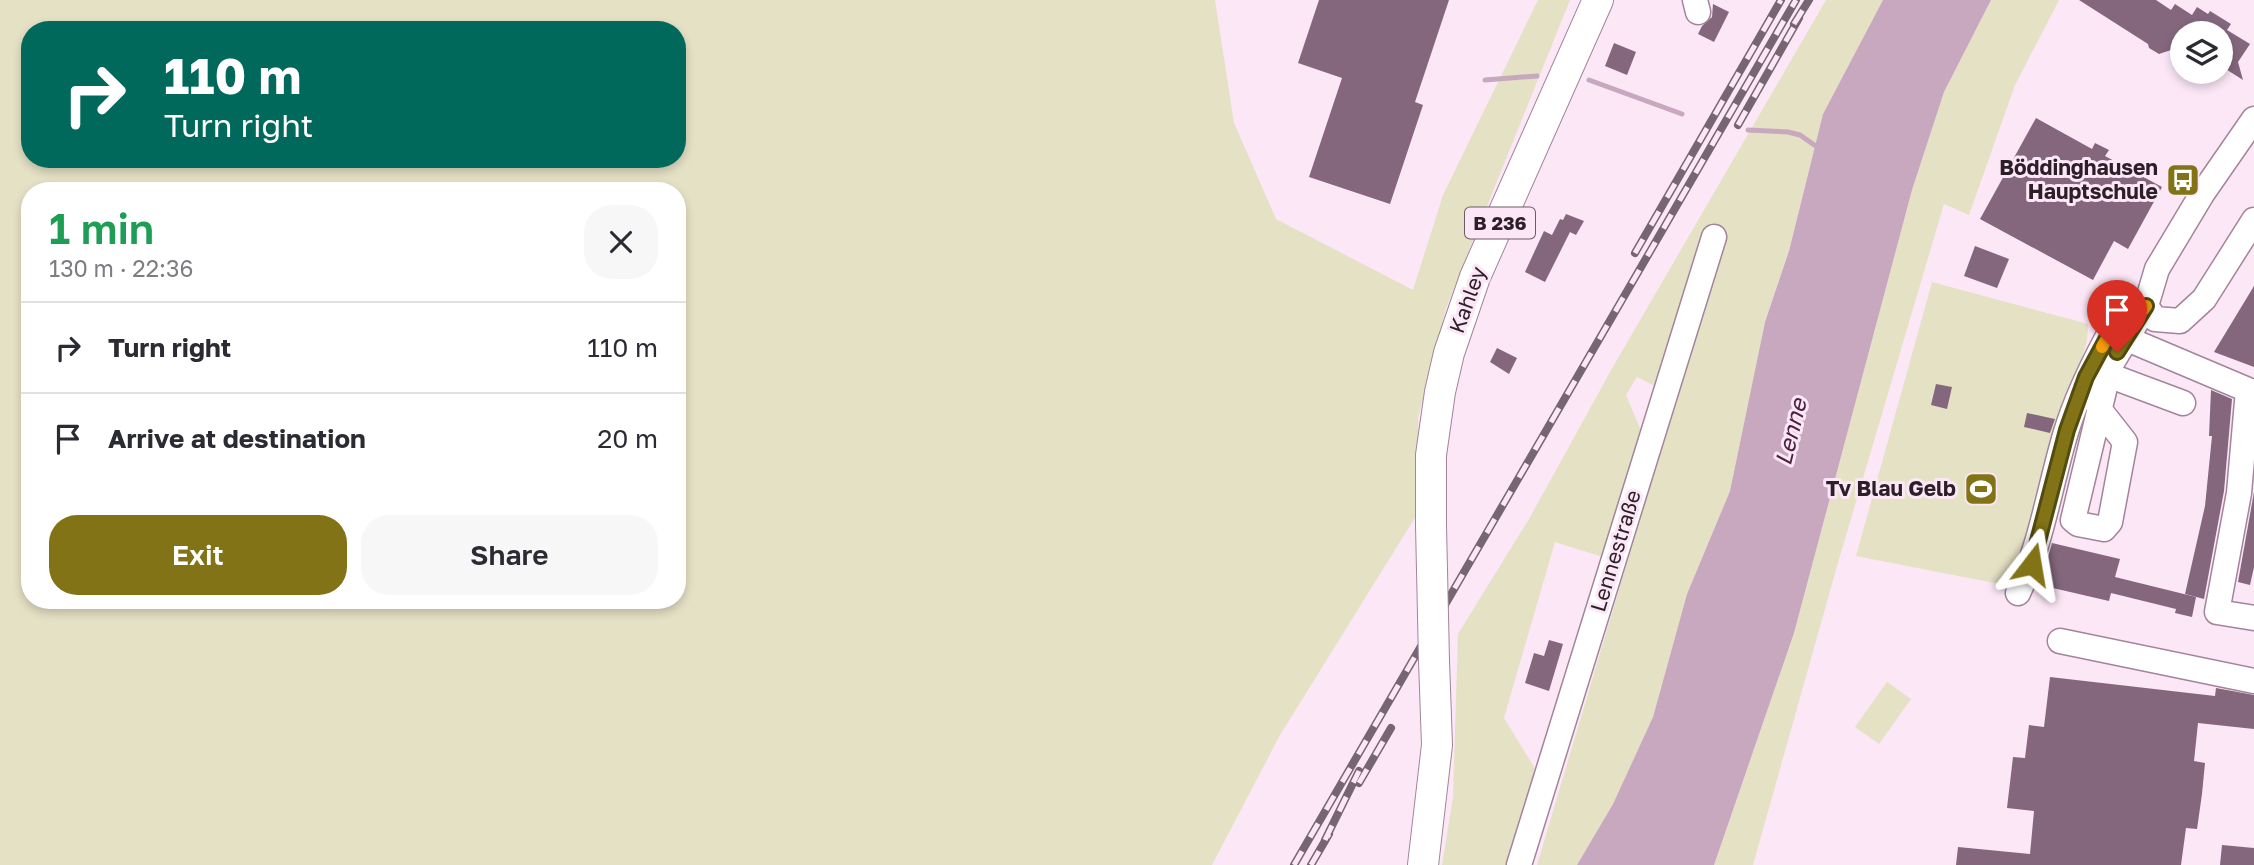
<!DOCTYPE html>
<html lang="en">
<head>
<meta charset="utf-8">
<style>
	body { margin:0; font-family:"Golos Text",sans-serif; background:#f7f7f7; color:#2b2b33; height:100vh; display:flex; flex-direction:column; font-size:26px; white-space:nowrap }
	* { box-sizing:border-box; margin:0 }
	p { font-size:23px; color:#7c7c81 }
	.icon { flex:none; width:38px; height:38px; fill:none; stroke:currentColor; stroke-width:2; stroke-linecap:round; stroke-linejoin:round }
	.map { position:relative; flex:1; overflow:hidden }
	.side { position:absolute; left:21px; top:182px; width:665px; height:427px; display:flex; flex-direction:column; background:#fff; border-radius:28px; box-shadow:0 4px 10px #0003 }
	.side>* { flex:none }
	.guide { position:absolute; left:21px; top:21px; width:665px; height:147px; border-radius:28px; box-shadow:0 4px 10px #0003; background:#00695c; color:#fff; overflow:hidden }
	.fabs { position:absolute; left:2170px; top:21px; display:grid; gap:14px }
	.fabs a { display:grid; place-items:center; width:63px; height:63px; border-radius:50%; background:#fff; box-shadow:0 4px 10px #0003; font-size:35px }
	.pin { position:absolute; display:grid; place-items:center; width:60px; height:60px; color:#fff; margin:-72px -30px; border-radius:50% 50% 50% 0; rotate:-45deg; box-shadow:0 0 7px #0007 }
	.pin .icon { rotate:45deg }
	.me { position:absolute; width:77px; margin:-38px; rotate:14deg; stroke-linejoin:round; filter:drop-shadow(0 0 5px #0008) }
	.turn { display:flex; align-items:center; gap:24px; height:147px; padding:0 28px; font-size:32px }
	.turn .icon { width:91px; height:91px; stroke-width:2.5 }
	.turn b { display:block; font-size:49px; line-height:60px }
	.round { display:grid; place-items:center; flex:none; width:74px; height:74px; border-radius:28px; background:#f7f7f7 }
	.head { display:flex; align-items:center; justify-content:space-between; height:119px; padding:0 28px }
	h1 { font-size:42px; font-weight:600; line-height:52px; color:#1e9e55 }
	.primary-button { display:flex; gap:14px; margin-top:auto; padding:14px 28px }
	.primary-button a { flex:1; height:80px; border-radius:28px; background:#827416; color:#fff; font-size:28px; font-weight:600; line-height:80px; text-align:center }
	.primary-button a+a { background:#f7f7f7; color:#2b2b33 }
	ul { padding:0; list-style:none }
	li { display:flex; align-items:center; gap:21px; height:91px; padding:0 28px; border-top:2px solid #e1e1e2 }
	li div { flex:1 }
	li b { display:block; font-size:26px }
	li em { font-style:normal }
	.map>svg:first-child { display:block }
	.green { fill:#e5e1c5; fill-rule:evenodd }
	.water { fill:#c7a8bf }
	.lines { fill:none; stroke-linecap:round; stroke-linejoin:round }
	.stream { stroke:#c7a8bf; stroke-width:5 }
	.building { fill:#84677d }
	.minor-casing { stroke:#a3849b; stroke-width:27 }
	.major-casing { stroke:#a3849b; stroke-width:32 }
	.minor { stroke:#fff; stroke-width:24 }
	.major { stroke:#fff; stroke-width:30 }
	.rail-casing { stroke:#766671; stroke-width:8 }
	.rail { stroke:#fce7f6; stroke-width:5; stroke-dasharray:16; stroke-linecap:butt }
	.major-bridge-casing { stroke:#a3849b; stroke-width:32; stroke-linecap:butt }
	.major-bridge { stroke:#fff; stroke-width:30 }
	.route-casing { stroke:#544b0e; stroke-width:18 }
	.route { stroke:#827416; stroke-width:12 }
	.slow { stroke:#f59e0b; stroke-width:12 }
	.labels { text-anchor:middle; stroke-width:6; stroke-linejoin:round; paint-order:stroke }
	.shield { fill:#fce7f6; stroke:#6a5b66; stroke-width:2 }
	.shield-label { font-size:19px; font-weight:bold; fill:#2c1f28 }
	.poi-label { font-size:21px; font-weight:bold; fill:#2c1f28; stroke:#fce7f6; text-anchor:end }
	.street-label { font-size:21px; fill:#2c1f28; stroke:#fce7f6 }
	.water-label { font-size:23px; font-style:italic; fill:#4b2242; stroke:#fce7f6 }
</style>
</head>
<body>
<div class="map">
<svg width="2254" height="865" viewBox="0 0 2254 865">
	<rect width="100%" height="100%" fill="#fce7f6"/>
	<g class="green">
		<path d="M 0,0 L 1215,0 L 1234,123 L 1276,219 L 1413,290 L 1443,195 L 1538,0 L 1570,0 L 1446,308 L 1418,418 L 1421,508 L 1280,735 L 1212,865 L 0,865 ZM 30,30 L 677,30 L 677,159 L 30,159 ZM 30,191 L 677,191 L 677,600 L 30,600 Z"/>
		<path d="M 1826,0 L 1883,0 L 1823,114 L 1789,251 L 1765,322 L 1730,491 L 1687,594 L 1653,717 L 1613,804 L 1577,865 L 1537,865 L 1643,509 L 1678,398 L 1637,377 L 1626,395 L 1644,438 L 1609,559 L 1555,542 L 1504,718 L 1542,780 L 1514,865 L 1442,865 L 1453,797 L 1458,634 L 1529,519 L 1614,365 Z"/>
		<path d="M 1991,0 L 2059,0 L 2015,85 L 1969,215 L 1944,204 L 1837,566 L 1753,865 L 1714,865 L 1794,633 L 1912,190 L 1944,92 Z"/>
		<path d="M 1932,282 L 2088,324 L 2087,341 L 2065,414 L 2025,589 L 1856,556 Z"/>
		<path d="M 1887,682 L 1911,699 L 1879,744 L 1855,727 Z"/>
	</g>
	<path class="water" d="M 1883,0 L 1991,0 L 1944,92 L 1912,190 L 1794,633 L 1714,865 L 1577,865 L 1613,804 L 1653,717 L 1687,594 L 1730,491 L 1765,322 L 1789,251 L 1823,114 Z"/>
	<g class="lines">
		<g class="stream">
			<path d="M 1485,80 L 1537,76"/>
			<path d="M 1589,80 L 1682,114"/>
			<path d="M 1748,130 L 1788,132 L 1800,135 L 1820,149"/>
		</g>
	</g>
	<g class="building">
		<path d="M 1319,0 L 1449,0 L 1415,102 L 1423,105 L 1390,204 L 1309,177 L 1342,78 L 1298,63 Z"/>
		<path d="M 2079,0 L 2156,0 L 2171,10 L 2175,4 L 2192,15 L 2197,7 L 2208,14 L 2210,11 L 2231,24 L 2227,30 L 2250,44 L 2238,62 L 2243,80 L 2221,66 L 2221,33 L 2182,33 L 2182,57 L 2171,50 L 2159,54 L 2149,48 L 2148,44 Z"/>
		<path d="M 1713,4 L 1729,12 L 1714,42 L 1698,34 L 1702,26 L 1712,17 Z"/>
		<path d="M 1614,43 L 1636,52 L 1627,75 L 1605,66 Z"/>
		<path d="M 2036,118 L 2092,149 L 2095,143 L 2109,150 L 2105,156 L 2162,187 L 2128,249 L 2114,241 L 2093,280 L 1980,219 Z"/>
		<path d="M 1566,214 L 1584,221 L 1576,235 L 1570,232 L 1545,282 L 1525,272 L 1544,231 L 1552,235 L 1560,219 L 1563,220 Z"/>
		<path d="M 1975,246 L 2009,259 L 1997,288 L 1964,276 Z"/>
		<path d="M 2254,286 L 2254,367 L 2214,352 Z"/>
		<path d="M 1497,348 L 1517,358 L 1509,374 L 1490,362 Z"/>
		<path d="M 1936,384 L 1952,387 L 1947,409 L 1931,405 Z"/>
		<path d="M 2211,390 L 2232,399 L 2224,491 L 2204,599 L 2185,594 L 2205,506 L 2212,436 L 2209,436 Z"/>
		<path d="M 2027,413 L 2055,419 L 2050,433 L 2024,427 Z"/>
		<path d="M 2254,492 L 2254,567 L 2250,585 L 2238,582 Z"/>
		<path d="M 2052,543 L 2120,559 L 2115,577 L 2196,597 L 2192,617 L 2175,613 L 2176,609 L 2111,593 L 2109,601 L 2040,585 Z"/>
		<path d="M 1549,640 L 1563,644 L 1549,691 L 1525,683 L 1534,653 L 1544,656 Z"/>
		<path d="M 2050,677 L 2215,696 L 2216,688 L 2254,695 L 2254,729 L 2198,723 L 2194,761 L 2205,763 L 2202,794 L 2197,829 L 2186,828 L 2181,865 L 1956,865 L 1958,847 L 2030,854 L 2034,811 L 2007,808 L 2013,757 L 2025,758 L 2029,725 L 2044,727 Z"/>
		<path d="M 2222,845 L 2254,848 L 2254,865 L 2220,865 Z"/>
	</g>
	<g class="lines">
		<defs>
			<g id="minor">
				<path d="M 1695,0 L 1698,12"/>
				<path d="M 2254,119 L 2202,194 L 2157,269 L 2146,306 L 2155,319 L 2180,321 L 2204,299 L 2254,220"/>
				<path d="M 2125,338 L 2248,390 L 2239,493 L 2217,612 L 2254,618"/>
				<path d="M 2108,375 L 2183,403"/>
				<path d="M 2099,409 L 2125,442 L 2110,522 L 2104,529 L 2078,524 L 2073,520 L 2110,366 L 2146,306"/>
				<path d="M 2018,593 C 2042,542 2050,485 2066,432 C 2076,399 2091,368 2107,338"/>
				<path d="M 2060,641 L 2254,681"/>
				<path d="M 1519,865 L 1714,237"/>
			</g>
			<g id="major">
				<path d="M 1431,525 L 1431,455 L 1440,392 L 1449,353 L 1475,277 L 1598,0"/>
				<path d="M 1423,865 L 1437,745 L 1434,661"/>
			</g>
		</defs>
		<use href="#minor" class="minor-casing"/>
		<use href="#major" class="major-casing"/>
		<use href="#minor" class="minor"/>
		<use href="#major" class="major"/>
		<defs>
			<g id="rail">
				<path d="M 1794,24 L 1809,0"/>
				<path d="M 1738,125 L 1799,18"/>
				<path d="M 1635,253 L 1781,0"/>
				<path d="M 1359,783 L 1391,728"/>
				<path d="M 1325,840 L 1359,771"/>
				<path d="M 1294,865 L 1796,0"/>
				<path d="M 1311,865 L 1329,834"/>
			</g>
		</defs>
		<use href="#rail" class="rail-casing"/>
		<use href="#rail" class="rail"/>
		<defs>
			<path id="major-bridge" d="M 1431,525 L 1434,661"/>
		</defs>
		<use href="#major-bridge" class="major-bridge-casing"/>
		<use href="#major-bridge" class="major-bridge"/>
	</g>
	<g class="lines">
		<defs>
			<path id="route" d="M 2032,564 L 2067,430 L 2086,377 L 2119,316 L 2146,306 L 2117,352"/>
		</defs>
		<use href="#route" class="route-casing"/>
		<use href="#route" class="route"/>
		<path class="slow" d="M 2102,347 L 2119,316 L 2146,306 L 2143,310"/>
	</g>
	<defs>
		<symbol id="bus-square" viewBox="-11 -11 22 22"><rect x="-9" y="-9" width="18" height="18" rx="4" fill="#827416" stroke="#fce7f6"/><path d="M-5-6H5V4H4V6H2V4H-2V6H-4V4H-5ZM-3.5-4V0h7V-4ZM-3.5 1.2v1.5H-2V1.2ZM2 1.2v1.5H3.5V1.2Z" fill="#fff"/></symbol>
		<symbol id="stadium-square" viewBox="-11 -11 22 22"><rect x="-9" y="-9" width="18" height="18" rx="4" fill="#827416" stroke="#fce7f6"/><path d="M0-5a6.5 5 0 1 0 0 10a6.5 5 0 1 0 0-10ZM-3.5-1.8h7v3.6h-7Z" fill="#fff"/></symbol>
	</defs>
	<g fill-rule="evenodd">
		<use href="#bus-square" x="2164" y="161" width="38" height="38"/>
		<use href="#stadium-square" x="1962" y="470" width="38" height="38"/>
	</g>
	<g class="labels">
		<rect class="shield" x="1465" y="207.5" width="70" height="31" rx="5"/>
		<g class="shield-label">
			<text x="1500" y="230">B 236</text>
		</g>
		<g class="poi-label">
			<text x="2158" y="175">Böddinghausen<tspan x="2158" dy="24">Hauptschule</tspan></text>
			<text x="1956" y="496">Tv Blau Gelb</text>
		</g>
		<g class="street-label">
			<text transform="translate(1468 300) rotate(-70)" y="7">Kahley</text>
			<text transform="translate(1616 551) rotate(-73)" y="7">Lennestraße</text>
		</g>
		<g class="water-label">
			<text transform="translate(1791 432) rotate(-76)" y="8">Lenne</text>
		</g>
	</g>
</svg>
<div class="fabs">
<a><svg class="icon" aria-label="layers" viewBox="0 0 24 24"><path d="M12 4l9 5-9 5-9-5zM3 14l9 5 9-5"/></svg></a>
</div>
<div class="pin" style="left:2117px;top:352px;background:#d93025"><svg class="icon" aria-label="arrive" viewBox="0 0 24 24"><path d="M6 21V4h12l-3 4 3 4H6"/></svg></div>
<svg class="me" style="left:2032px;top:564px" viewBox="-20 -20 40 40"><path d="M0-17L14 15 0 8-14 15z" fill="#827416" stroke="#fff" stroke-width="4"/></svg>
<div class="guide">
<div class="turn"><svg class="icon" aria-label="right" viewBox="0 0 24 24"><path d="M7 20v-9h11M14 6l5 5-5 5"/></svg><div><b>110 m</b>Turn right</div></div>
</div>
<section class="side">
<div class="head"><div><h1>1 min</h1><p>130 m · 22:36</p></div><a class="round"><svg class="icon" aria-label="close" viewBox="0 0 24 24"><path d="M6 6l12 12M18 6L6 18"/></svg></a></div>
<ul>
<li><svg class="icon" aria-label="right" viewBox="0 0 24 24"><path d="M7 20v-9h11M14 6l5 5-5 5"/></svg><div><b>Turn right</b></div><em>110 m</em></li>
<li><svg class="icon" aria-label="arrive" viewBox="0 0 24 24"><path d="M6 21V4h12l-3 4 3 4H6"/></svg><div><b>Arrive at destination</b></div><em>20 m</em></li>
</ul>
<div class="primary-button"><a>Exit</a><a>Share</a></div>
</section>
</div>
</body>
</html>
